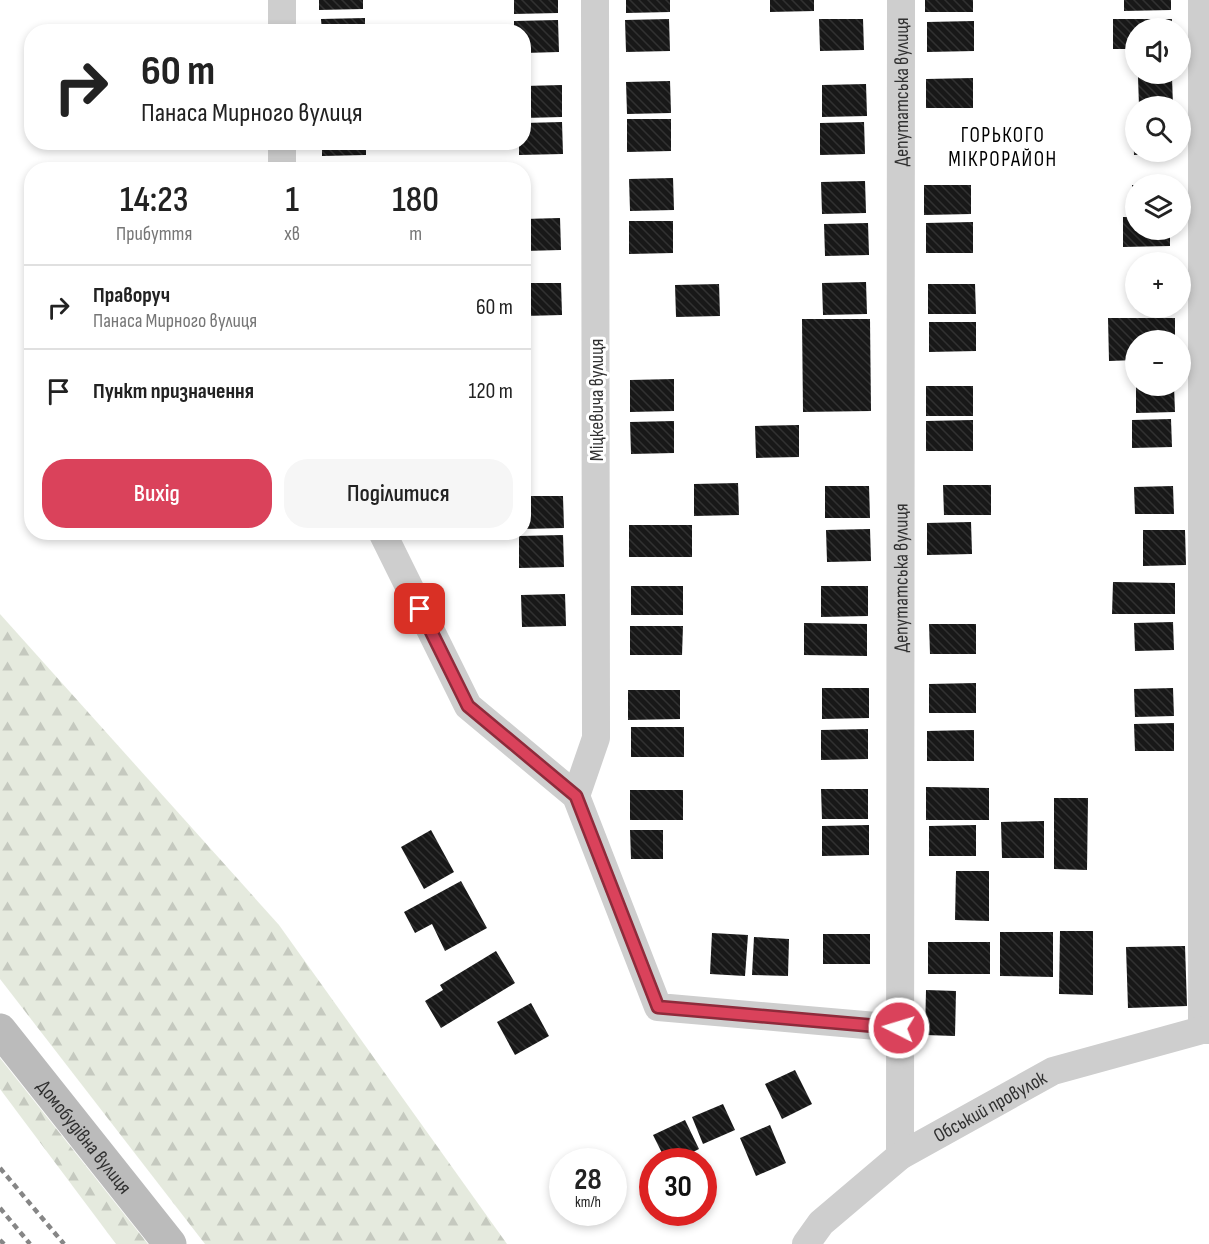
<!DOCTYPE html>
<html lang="uk">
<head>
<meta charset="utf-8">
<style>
	body { margin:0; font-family:"Sofia Sans Condensed",sans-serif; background:#f6f6f6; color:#222; height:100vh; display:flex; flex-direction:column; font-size:22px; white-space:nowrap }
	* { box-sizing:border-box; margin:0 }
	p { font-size:20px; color:#767676 }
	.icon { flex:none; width:33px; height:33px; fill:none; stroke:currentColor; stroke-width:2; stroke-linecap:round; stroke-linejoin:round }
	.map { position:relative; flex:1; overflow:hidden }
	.drawer { position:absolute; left:24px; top:162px; width:507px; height:378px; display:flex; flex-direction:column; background:#fff; border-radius:24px; box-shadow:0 3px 9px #0003 }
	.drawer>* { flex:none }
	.hud { position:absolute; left:24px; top:24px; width:507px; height:126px; border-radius:24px; box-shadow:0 3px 9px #0003; background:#fff; color:#222; overflow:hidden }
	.buttons { position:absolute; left:1125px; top:18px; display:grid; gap:12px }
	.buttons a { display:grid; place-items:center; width:66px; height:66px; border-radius:50%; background:#fff; box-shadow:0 3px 9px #0003; font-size:30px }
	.speed { position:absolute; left:549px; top:1148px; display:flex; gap:12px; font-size:30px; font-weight:700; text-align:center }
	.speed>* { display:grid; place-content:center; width:78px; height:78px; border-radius:50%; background:#fff; box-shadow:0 3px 9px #0003; line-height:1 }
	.speed small { font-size:15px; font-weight:400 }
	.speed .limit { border:9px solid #d22; background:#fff; color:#111 }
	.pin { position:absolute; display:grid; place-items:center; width:51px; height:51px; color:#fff; margin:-26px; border-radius:12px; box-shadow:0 3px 9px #0006 }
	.me { position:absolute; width:66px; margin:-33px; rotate:275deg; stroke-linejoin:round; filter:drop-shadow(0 0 4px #0008) }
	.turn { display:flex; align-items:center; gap:21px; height:126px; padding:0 18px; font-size:27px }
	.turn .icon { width:78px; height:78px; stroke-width:2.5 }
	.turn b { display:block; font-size:42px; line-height:51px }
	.eta { display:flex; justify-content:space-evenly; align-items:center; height:102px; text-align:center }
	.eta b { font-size:36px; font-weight:600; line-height:42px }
	.cta { display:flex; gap:12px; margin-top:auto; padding:12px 18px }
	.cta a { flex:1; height:69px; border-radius:24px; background:#da425b; color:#fff; font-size:24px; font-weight:600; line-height:69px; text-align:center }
	.cta a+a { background:#f6f6f6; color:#222 }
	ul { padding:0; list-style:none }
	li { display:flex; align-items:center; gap:18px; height:84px; padding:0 18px; border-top:2px solid #e0e0e0 }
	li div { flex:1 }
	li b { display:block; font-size:22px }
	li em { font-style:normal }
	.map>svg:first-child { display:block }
	.forest { fill:url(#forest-firs) }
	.building { fill:url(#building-back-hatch) }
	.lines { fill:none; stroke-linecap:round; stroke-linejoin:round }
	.street { stroke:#cecece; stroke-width:28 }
	.secondary { stroke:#bbb; stroke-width:33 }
	.rail { stroke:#868686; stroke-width:4.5; stroke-dasharray:6 4.5; stroke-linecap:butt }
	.route-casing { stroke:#8e2b3b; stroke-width:15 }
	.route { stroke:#da425b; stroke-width:10 }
	.labels { text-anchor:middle; stroke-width:6; stroke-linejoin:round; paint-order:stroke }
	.street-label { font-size:20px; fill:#313131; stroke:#fff }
	.neighbourhood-label { font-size:21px; letter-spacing:1.5px; fill:#000; stroke:#fff }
</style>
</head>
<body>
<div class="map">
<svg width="1209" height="1244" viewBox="0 0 1209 1244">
	<defs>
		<pattern id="forest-firs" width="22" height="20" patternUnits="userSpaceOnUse" patternTransform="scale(1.5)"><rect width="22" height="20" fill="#e5eade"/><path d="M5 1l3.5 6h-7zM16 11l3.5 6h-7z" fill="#c5c9bf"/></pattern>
		<pattern id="building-back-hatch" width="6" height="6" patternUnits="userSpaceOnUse" patternTransform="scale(1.5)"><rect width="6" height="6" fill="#181818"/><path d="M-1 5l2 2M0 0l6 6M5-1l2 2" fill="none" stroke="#313131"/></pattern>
	</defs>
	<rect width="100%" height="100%" fill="#fff"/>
	<g class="forest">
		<path d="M 0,614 L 279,925 L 507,1244 L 205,1244 L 0,979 Z"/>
		<path d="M 0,1058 L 148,1244 L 116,1244 L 0,1089 Z"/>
	</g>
	<g class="building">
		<path d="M 319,0 L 363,0 L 363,9 L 319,10 Z"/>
		<path d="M 514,0 L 558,0 L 558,13 L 514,14 Z"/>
		<path d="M 626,0 L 670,0 L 670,12 L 626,13 Z"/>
		<path d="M 770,0 L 814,0 L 814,11 L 770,12 Z"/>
		<rect x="925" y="0" width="48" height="12"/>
		<path d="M 1124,0 L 1171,0 L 1171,10 L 1124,11 Z"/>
		<path d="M 365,18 L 365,32 L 322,32 L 321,19 Z"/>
		<path d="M 669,19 L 670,51 L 626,52 L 625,20 Z"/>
		<path d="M 819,19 L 863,19 L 864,50 L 820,51 Z"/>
		<path d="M 1113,19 L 1172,19 L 1172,28 L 1136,28 L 1136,49 L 1113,49 Z"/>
		<path d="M 558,20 L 559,52 L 524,53 L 524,32 L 514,32 L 514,21 Z"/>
		<path d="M 974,21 L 974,51 L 927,52 L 927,22 Z"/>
		<path d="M 1138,77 L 1172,77 L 1173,106 L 1139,106 Z"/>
		<path d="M 973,78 L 973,108 L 926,108 L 926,79 Z"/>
		<path d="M 670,81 L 671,113 L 627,114 L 626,82 Z"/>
		<path d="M 866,84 L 867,116 L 822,117 L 822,85 Z"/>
		<path d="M 562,85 L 562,117 L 524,118 L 524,86 Z"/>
		<path d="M 627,119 L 671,119 L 671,151 L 627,152 Z"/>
		<path d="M 1133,121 L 1136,121 L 1136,152 L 1141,152 L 1141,154 L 1136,155 L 1134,155 Z"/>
		<path d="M 562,122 L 563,154 L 519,155 L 519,142 L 524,142 L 524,123 Z"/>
		<path d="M 864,122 L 865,154 L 820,155 L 820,123 Z"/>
		<path d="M 322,142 L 366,142 L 366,155 L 322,156 Z"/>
		<path d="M 673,178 L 674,210 L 630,211 L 629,179 Z"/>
		<path d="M 865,181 L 866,213 L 822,214 L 821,182 Z"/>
		<path d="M 924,185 L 971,185 L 971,214 L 924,215 Z"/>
		<rect x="1132" y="185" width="4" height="28"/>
		<path d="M 1123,217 L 1136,217 L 1136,230 L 1170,230 L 1170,246 L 1123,247 Z"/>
		<path d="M 560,218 L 561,250 L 524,251 L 524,219 Z"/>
		<path d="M 629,221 L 673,221 L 673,253 L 629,254 Z"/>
		<path d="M 973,222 L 973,253 L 926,253 L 926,223 Z"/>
		<path d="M 868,223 L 869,255 L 825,256 L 824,224 Z"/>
		<path d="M 866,282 L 867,314 L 823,315 L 822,283 Z"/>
		<path d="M 524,283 L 561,283 L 562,315 L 524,316 Z"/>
		<path d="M 719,284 L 720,316 L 676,317 L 675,285 Z"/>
		<path d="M 928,284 L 975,284 L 976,314 L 928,314 Z"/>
		<path d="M 1108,318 L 1175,318 L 1175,340 L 1136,340 L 1136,360 L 1109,361 Z"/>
		<path d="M 802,319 L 870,319 L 871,411 L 803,412 Z"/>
		<path d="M 929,322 L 976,322 L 976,351 L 929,352 Z"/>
		<path d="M 674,379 L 674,411 L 630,412 L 630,380 Z"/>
		<rect x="926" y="386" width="47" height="30"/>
		<path d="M 1136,386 L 1174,386 L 1175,412 L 1136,413 Z"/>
		<path d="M 1171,419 L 1172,447 L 1132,448 L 1132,420 Z"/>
		<path d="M 973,420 L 973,451 L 926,451 L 926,421 Z"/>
		<path d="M 674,421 L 674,453 L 631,454 L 630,422 Z"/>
		<path d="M 799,425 L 799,457 L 756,458 L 755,426 Z"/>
		<path d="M 738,483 L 739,515 L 694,516 L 694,484 Z"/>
		<path d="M 943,485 L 991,485 L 991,515 L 944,515 Z"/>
		<path d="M 825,486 L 869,486 L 870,518 L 825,518 Z"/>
		<path d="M 1173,486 L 1174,514 L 1135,514 L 1134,487 Z"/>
		<path d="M 524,496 L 563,496 L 564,528 L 524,529 Z"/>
		<path d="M 971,522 L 972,554 L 927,555 L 927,523 Z"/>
		<rect x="629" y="525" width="63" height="32"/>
		<path d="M 870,529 L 871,561 L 827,562 L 826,530 Z"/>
		<path d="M 1143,530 L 1185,530 L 1186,565 L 1143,566 Z"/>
		<path d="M 563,535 L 564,567 L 519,568 L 519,536 Z"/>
		<path d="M 1113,582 L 1175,583 L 1175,614 L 1112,614 Z"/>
		<rect x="631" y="586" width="52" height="29"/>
		<path d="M 821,586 L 868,586 L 868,616 L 821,617 Z"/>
		<path d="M 565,594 L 566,626 L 522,627 L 521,595 Z"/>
		<path d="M 1173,622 L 1174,650 L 1135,651 L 1134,623 Z"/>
		<path d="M 804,623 L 867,624 L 867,656 L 804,655 Z"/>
		<path d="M 929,624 L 976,624 L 976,654 L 930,654 Z"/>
		<path d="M 630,626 L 683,626 L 682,655 L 630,655 Z"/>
		<path d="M 976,683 L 976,713 L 929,713 L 929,684 Z"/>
		<path d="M 822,688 L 869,688 L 869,718 L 822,719 Z"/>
		<path d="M 1173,688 L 1174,716 L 1135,717 L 1134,689 Z"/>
		<path d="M 628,690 L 680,690 L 680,719 L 628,720 Z"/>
		<path d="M 1174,723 L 1174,751 L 1135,751 L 1134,724 Z"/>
		<rect x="631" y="727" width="53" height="30"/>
		<path d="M 868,729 L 868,759 L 821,760 L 821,730 Z"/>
		<path d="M 974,730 L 974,761 L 927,761 L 927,731 Z"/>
		<path d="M 926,787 L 989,788 L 989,820 L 926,820 Z"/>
		<path d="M 821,789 L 868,789 L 868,819 L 822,819 Z"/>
		<rect x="630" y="790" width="53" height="30"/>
		<path d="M 1054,798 L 1088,798 L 1087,870 L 1054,869 Z"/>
		<path d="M 1044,821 L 1044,858 L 1002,858 L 1001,822 Z"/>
		<path d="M 869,825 L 869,855 L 822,856 L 822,826 Z"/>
		<path d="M 976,825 L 976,856 L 929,856 L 929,826 Z"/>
		<path d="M 431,830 L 454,872 L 424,889 L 401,847 Z"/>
		<path d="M 630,830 L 663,830 L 663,859 L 631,859 Z"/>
		<path d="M 956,871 L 989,871 L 989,921 L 955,920 Z"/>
		<path d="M 461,881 L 487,928 L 445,951 L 432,924 L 415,933 L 404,912 Z"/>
		<path d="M 1060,931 L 1093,931 L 1093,995 L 1059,994 Z"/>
		<path d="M 1000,932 L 1053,932 L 1053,977 L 1000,976 Z"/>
		<path d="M 712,933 L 748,935 L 745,976 L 710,974 Z"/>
		<rect x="823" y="934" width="47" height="30"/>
		<path d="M 754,937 L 789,939 L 788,976 L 752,975 Z"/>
		<rect x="928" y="942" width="62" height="32"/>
		<path d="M 1185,946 L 1187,1006 L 1128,1008 L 1126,947 Z"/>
		<path d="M 496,951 L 515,983 L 441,1028 L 425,1001 L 443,990 L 440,985 Z"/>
		<path d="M 926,990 L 956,991 L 955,1036 L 925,1035 Z"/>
		<path d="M 531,1003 L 549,1036 L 515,1055 L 497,1022 Z"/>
		<path d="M 795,1070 L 812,1104 L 782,1119 L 765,1084 Z"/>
		<path d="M 723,1104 L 735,1130 L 703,1144 L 692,1117 Z"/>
		<path d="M 685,1120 L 699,1149 L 675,1161 L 666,1161 L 653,1135 Z"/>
		<path d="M 770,1125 L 786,1163 L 756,1176 L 740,1138 Z"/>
	</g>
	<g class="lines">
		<g class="street">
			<path d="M 1202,0 L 1202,1030"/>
			<path d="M 282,32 L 282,0"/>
			<path d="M 282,170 L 282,142"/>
			<path d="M 382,532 L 468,706 L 576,796 L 658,1007 L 899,1028"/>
			<path d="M 576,796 L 596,738 L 595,0"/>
			<path id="s1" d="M 900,1156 L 901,0"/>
			<path id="s2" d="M 806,1244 L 821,1223 L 900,1156 L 1053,1071 L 1202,1030 L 1209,1030"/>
		</g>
		<path class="secondary" id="s3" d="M 0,1030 L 170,1244"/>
		<g class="rail">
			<path d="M 0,1168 L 64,1244"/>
			<path d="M 0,1208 L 30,1244"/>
			<path d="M 0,1240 L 4,1244"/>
		</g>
	</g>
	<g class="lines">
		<defs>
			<path id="route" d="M 420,609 L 468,706 L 576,796 L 658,1007 L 899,1028"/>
		</defs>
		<use href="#route" class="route-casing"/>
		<use href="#route" class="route"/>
	</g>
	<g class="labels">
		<g class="street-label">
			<text dy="7" stroke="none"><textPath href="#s1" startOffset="1064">Депутатська вулиця</textPath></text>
			<text transform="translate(596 400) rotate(-90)" y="7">Міцкевича вулиця</text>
			<text dy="7" stroke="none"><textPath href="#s1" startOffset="578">Депутатська вулиця</textPath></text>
			<text dy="7" stroke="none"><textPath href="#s2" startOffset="232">Обський провулок</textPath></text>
			<text dy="7" stroke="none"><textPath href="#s3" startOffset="136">Домобудівна вулиця</textPath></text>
		</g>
		<g class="neighbourhood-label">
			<text x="1003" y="142">ГОРЬКОГО<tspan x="1003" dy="24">МІКРОРАЙОН</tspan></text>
		</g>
	</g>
</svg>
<div class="buttons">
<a><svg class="icon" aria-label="sound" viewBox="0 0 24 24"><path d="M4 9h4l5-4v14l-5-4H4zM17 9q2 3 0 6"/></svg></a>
<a><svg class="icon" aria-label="search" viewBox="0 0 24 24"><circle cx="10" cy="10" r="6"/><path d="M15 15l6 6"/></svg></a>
<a><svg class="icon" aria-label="layers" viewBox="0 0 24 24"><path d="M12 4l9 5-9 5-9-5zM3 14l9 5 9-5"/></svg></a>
<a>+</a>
<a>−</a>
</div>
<div class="speed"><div>28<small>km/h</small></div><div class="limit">30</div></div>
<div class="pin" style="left:420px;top:609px;background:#d93025"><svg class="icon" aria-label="arrive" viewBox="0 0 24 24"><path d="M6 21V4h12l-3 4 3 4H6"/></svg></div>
<svg class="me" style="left:899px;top:1028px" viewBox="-20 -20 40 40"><circle r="17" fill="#da425b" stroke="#fff" stroke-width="3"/><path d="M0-11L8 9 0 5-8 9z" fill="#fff"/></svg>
<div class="hud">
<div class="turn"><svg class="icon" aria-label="right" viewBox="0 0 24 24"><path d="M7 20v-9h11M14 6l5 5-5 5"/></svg><div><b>60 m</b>Панаса Мирного вулиця</div></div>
</div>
<section class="drawer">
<div class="eta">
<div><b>14:23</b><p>Прибуття</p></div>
<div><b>1</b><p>хв</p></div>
<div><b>180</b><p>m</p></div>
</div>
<ul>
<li><svg class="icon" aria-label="right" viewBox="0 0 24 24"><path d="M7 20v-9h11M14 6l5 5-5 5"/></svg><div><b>Праворуч</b><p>Панаса Мирного вулиця</p></div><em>60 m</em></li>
<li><svg class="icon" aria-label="arrive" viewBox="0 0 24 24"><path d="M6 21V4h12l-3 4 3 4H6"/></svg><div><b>Пункт призначення</b></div><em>120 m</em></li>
</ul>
<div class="cta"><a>Вихід</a><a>Поділитися</a></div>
</section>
</div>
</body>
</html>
